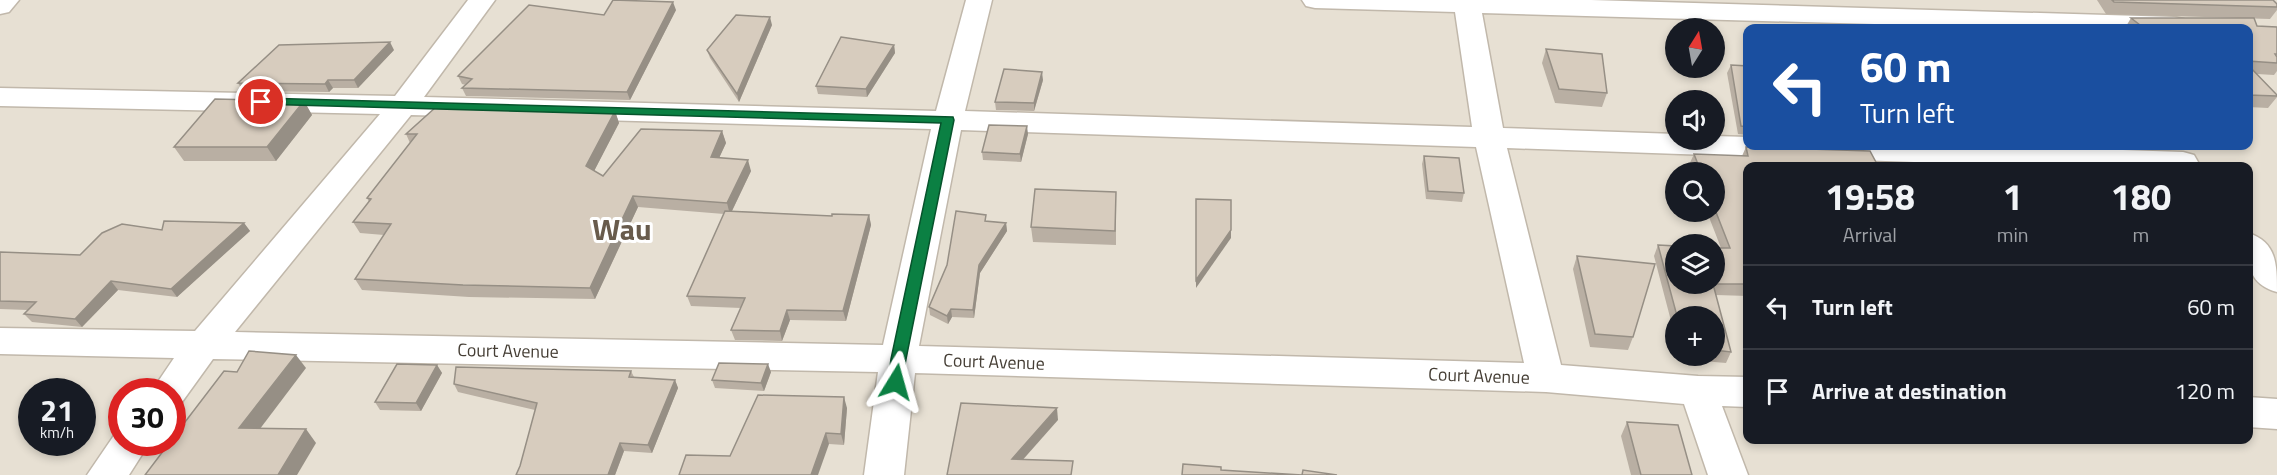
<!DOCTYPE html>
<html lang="en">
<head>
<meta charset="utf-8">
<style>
	body { margin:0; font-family:"Titillium Web",sans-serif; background:#242831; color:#f1f3f6; height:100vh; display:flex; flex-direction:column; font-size:22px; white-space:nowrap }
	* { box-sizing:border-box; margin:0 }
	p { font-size:20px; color:#9ea1a6 }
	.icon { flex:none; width:33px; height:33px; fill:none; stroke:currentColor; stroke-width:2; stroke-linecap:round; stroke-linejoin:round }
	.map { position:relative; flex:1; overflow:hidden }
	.details { position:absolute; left:1743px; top:162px; width:510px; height:282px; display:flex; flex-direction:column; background:#171b24; border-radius:12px; box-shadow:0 3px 9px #0003 }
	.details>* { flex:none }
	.top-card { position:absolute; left:1743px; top:24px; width:510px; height:126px; border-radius:12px; box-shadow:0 3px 9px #0003; background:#1a4fa0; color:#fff; overflow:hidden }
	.needle { width:39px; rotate:11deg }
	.buttons { position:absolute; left:1665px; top:18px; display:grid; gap:12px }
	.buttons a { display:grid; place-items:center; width:60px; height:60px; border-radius:50%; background:#171b24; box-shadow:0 3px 9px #0003; font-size:30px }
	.speed { position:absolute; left:18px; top:378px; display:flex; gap:12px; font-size:30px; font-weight:700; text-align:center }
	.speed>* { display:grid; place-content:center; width:78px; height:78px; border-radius:50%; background:#171b24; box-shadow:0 3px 9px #0003; line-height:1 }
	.speed small { font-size:15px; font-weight:400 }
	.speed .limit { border:9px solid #d22; background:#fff; color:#111 }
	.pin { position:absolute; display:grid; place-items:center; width:51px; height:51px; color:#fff; margin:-26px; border:3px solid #fff; border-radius:50%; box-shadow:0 2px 6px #0007 }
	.me { position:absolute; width:66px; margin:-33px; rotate:8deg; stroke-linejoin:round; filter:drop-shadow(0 0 4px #0008) }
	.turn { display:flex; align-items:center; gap:21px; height:126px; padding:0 18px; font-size:27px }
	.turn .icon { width:78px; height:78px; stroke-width:2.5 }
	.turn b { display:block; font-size:42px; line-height:51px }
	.eta { display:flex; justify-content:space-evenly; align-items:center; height:102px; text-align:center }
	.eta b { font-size:36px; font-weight:700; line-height:42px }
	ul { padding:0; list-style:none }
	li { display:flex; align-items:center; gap:18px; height:84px; padding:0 18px; border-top:2px solid #363941 }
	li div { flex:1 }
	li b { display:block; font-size:22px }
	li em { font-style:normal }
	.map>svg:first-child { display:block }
	.residential { fill:#e7e0d3; fill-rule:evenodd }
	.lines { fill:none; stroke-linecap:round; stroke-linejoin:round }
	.minor-casing { stroke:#c1b8ab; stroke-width:3 }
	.minor { fill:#fff; fill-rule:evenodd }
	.wall { fill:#b9afa3 }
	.shaded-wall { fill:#968f85 }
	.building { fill:#d7ccbe; stroke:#968f85; stroke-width:1.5 }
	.route { fill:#0b8043; stroke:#07532c; stroke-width:1.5 }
	.labels { text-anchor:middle; stroke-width:6; stroke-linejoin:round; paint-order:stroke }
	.street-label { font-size:18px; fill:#453e35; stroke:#fff }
	.town-label { font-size:30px; font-weight:bold; fill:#685b4c; stroke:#fff }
</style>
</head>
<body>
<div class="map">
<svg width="2277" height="475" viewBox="0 0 2277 475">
	<rect width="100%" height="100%" fill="#f3eee5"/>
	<path class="residential" d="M 0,0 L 2277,0 L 2277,475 L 0,475 ZM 1676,28 L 1714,28 L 1714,68 L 1676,68 ZM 1748,28 L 2248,28 L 2248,146 L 1748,146 ZM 1676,100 L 1714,100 L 1714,140 L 1676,140 ZM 1748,166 L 2248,166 L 2248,440 L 1748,440 ZM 1676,172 L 1714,172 L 1714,212 L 1676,212 ZM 1676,244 L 1714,244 L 1714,284 L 1676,284 ZM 1676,316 L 1714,316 L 1714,356 L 1676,356 ZM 32,392 L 82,392 L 82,442 L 32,442 ZM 122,392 L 172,392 L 172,442 L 122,442 Z"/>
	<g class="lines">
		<defs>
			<g id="minor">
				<path d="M 0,0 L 19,0 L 9,12 L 0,14 Z"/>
				<path d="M 468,0 L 495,0 L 424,97 L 936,111 L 966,0 L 992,0 L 965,111 L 1472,127 L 1455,12 L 1315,8 L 1306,6 L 1302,0 L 1591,0 L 2174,17 L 2184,19 L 2188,25 L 2185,28 L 2015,28 L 1482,13 L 1503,128 L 1676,134 L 1676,140 L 1714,140 L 1714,136 L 1748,137 L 1748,146 L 2000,146 L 2183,152 L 2194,155 L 2198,162 L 2196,166 L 2029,166 L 1507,148 L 1561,365 L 1698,376 L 1748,377 L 1748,407 L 1722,406 L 1748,475 L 1708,475 L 1684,404 L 1546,392 L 915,373 L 904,475 L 864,475 L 878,372 L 213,359 L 182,402 L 172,405 L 172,392 L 151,392 L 174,358 L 0,354 L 0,328 L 195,331 L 380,114 L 0,106 L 0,88 L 395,96 ZM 411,115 L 931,129 L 883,345 L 235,332 ZM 961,130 L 1476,147 L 1524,363 L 919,346 Z"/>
				<path d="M 2248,233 C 2277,242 2277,265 2277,292 C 2245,283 2248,260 2248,233 Z"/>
				<path d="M 2248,397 L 2277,399 L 2277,429 L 2248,427 Z"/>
				<path d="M 122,430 L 122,442 L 150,442 L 129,475 L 87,475 L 117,431 Z"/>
			</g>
		</defs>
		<use href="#minor" class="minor-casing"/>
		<use href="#minor" class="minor"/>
	</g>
	<g class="wall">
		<path d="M 2097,0 L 2273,0 L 2277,4 L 2277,10 L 2270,19 L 2106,14 Z"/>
		<path d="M 676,10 L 630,100 L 466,96 L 462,88 L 466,85 L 462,84 L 458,76 L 604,15 Z"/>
		<path d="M 2131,18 L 2277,27 L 2277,71 L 2274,75 L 2257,74 L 2277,95 L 2277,97 L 2268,108 L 2248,107 L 2248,28 L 2125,28 Z"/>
		<path d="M 772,25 L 739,102 L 710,58 L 707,50 Z"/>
		<path d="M 894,45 L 895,53 L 867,97 L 818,94 L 816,86 Z"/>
		<path d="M 1546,49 L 1607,93 L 1602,107 L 1555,103 L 1542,63 Z"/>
		<path d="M 394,50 L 358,88 L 333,88 L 329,92 L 243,91 L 238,83 Z"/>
		<path d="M 1731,65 L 1748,66 L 1748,135 L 1738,134 L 1727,73 Z"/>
		<path d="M 1043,80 L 1034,111 L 996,110 L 995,102 Z"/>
		<path d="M 304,101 L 312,115 L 276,161 L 184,161 L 174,147 Z"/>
		<path d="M 615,111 L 619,123 L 594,171 L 603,176 L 722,131 L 726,143 L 719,158 L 751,171 L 732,211 L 832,216 L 869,215 L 871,225 L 846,321 L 790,320 L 782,341 L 735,340 L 731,330 L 741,308 L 691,306 L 687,296 L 724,214 L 638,207 L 595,299 L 469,297 L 362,290 L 355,279 L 384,235 L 360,233 L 353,222 L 369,202 L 367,198 L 410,143 L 406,134 Z"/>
		<path d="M 1028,134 L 1021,162 L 983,160 L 982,152 Z"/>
		<path d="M 1746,147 L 1870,151 L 1748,166 L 1748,296 L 1716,295 L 1731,352 L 1726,363 L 1680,359 L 1679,356 L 1714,356 L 1714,316 L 1676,316 L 1676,340 L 1654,256 L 1658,245 L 1721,248 L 1707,212 L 1714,212 L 1714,172 L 1692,172 L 1689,165 L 1694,154 L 1742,156 Z"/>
		<path d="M 1424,156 L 1464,193 L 1462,202 L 1426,199 L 1422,164 Z"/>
		<path d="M 1116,192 L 1116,245 L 1033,242 L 1031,227 Z"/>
		<path d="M 987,221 L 1006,223 L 1007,231 L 980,273 L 974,318 L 952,317 L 948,324 L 930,315 L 929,307 Z"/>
		<path d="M 244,223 L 250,231 L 177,297 L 118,290 L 82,327 L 32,322 L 24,314 L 28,310 L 0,309 L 0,252 L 80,255 L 162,230 Z"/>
		<path d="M 1577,256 L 1633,337 L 1628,350 L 1590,347 L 1573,269 Z"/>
		<path d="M 437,365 L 442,373 L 421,411 L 380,410 L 375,402 Z"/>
		<path d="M 631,371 L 634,377 L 675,380 L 678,388 L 652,453 L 624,451 L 615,475 L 516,475 L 520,466 L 535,410 L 458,392 L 454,384 Z"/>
		<path d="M 771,372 L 764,391 L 715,388 L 712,380 Z"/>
		<path d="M 847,408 L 844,445 L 829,444 L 730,456 Z"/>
		<path d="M 1627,422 L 1692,475 L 1631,475 L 1621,436 Z"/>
	</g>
	<g class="shaded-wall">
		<path d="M 673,2 L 676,10 L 630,100 L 627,92 Z"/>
		<path d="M 770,17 L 772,25 L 739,102 L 737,94 Z"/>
		<path d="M 390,42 L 394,50 L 358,88 L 354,80 Z"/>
		<path d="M 894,45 L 895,53 L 867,97 L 866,89 Z"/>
		<path d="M 1042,72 L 1043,80 L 1034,111 L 1034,103 Z"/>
		<path d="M 328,80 L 333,88 L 329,92 L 325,84 Z"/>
		<path d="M 304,101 L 312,115 L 276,161 L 267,147 Z"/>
		<path d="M 615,111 L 619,123 L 591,177 L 586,166 Z"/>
		<path d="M 1027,126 L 1028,134 L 1021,162 L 1020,154 Z"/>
		<path d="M 722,131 L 726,143 L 714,169 L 711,157 Z"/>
		<path d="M 748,160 L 751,171 L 730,215 L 727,203 Z"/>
		<path d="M 633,196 L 638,207 L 595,299 L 590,288 Z"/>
		<path d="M 869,215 L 871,225 L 846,321 L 843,311 Z"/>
		<path d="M 244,223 L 250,231 L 177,297 L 171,289 Z"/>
		<path d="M 1006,223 L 1007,231 L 980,273 L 974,318 L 973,310 L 979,265 Z"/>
		<path d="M 1231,230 L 1231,238 L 1196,288 L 1196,280 Z"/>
		<path d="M 111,281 L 118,290 L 82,327 L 75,319 Z"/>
		<path d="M 951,309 L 952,317 L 948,324 L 947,316 Z"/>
		<path d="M 787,310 L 790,320 L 782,341 L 780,331 Z"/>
		<path d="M 296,355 L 306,368 L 250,442 L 239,428 Z"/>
		<path d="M 768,364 L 771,372 L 764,391 L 761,383 Z"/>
		<path d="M 437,365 L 442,373 L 421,411 L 416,403 Z"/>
		<path d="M 675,380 L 678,388 L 652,453 L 648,445 Z"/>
		<path d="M 844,397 L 847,408 L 844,445 L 841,434 Z"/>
		<path d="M 1057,408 L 1058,420 L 1013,471 L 1012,459 Z"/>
		<path d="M 306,429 L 316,443 L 297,475 L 278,475 Z"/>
		<path d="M 826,433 L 829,444 L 818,475 L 811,475 Z"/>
		<path d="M 620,443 L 624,451 L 615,475 L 608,475 Z"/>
	</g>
	<g class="building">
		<path d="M 613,0 L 673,2 L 627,92 L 462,88 L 472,79 L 458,76 L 529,5 L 604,15 Z"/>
		<path d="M 2112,0 L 2273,0 L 2277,4 L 2277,7 L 2114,2 Z"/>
		<path d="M 736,15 L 770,17 L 737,94 L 707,50 Z"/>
		<path d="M 2131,18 L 2254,18 L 2257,26 L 2277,27 L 2277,54 L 2275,54 L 2277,57 L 2277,63 L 2248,61 L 2248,28 L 2144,28 Z"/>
		<path d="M 841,37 L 894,45 L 866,89 L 816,86 Z"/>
		<path d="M 390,42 L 354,80 L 328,80 L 325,84 L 238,83 L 279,45 Z"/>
		<path d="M 1546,49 L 1602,54 L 1607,93 L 1559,89 Z"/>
		<path d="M 1731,65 L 1748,66 L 1748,127 L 1741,126 Z"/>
		<path d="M 2248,65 L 2277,95 L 2277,96 L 2248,95 Z"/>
		<path d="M 1004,69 L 1042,72 L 1034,103 L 995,102 Z"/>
		<path d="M 215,99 L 304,101 L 267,147 L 174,147 Z"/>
		<path d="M 436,107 L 615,111 L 586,166 L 603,176 L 641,129 L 722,131 L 711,157 L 748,160 L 727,203 L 633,196 L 590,288 L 463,285 L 355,279 L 391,224 L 353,222 L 371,199 L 367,198 L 417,134 L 406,134 Z"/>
		<path d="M 989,125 L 1027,126 L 1020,154 L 982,152 Z"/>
		<path d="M 1746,147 L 1870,151 L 1878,166 L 1748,166 L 1748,284 L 1714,284 L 1714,248 L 1730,248 L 1714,207 L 1714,172 L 1701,172 L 1694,154 L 1748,156 Z"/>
		<path d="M 1424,156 L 1459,158 L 1464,193 L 1428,191 Z"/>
		<path d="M 1035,189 L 1116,192 L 1115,231 L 1031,227 Z"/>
		<path d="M 1196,199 L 1231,200 L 1231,230 L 1196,280 Z"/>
		<path d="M 725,211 L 832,216 L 832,214 L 869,215 L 843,311 L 787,310 L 780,331 L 731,330 L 745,298 L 687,296 Z"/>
		<path d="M 956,211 L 986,215 L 985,221 L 1006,223 L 979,265 L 973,310 L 951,309 L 947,316 L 929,307 L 947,265 Z"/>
		<path d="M 164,221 L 244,223 L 171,289 L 111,281 L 75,319 L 24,314 L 36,302 L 0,301 L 0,252 L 80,255 L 102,233 L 122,224 L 162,230 Z"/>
		<path d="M 1658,245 L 1676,246 L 1676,284 L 1713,284 L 1731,352 L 1714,350 L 1714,316 L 1677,316 Z"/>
		<path d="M 1577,256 L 1655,264 L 1633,337 L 1595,334 Z"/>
		<path d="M 249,351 L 296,355 L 239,428 L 306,429 L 278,475 L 145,475 L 170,442 L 172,442 L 172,439 L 224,371 L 237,372 Z"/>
		<path d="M 719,363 L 768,364 L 761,383 L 712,380 Z"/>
		<path d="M 397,364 L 437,365 L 416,403 L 375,402 Z"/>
		<path d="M 456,367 L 631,371 L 629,377 L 675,380 L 648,445 L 620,443 L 608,475 L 516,475 L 520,466 L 537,403 L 454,384 Z"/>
		<path d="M 758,395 L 844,397 L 841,434 L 826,433 L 811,475 L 679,475 L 686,455 L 730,456 Z"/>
		<path d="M 961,403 L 1057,408 L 1012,459 L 1073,461 L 1071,475 L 947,475 Z"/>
		<path d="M 1627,422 L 1678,425 L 1692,475 L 1641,475 Z"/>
		<path d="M 1183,464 L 1221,467 L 1221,470 L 1302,475 L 1303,470 L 1337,475 L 1182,475 Z"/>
	</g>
	<path class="route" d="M 261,98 L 953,117 L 954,120 L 906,359 L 901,386 L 890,386 L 888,382 L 891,359 L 941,123 L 257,104 L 257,99 Z"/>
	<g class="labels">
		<g class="street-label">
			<text transform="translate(508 351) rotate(1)" y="6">Court Avenue</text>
			<text transform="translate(994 362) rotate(2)" y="6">Court Avenue</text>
			<text transform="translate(1479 376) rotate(2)" y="6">Court Avenue</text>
		</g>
		<g class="town-label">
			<text x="622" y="240">Wau</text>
		</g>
	</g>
</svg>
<div class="buttons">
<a><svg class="needle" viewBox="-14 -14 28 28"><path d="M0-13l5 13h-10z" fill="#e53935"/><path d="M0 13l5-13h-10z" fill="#9ea1a6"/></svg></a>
<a><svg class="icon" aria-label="sound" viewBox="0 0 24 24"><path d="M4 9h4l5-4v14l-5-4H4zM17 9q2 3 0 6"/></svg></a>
<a><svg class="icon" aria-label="search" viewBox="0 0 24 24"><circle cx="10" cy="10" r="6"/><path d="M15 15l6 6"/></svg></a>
<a><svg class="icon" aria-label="layers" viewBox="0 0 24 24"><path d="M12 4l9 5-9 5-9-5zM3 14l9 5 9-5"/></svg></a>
<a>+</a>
</div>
<div class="speed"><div>21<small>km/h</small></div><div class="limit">30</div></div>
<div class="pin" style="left:261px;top:102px;background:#d93025"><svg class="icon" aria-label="arrive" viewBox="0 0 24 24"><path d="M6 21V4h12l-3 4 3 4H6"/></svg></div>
<svg class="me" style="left:896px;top:382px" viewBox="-20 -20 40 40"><path d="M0-17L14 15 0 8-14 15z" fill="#0b8043" stroke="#fff" stroke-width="4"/></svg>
<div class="top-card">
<div class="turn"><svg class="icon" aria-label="left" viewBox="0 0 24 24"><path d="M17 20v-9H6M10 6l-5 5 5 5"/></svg><div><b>60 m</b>Turn left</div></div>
</div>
<section class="details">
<div class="eta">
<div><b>19:58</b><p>Arrival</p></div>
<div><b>1</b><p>min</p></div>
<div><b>180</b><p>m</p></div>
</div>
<ul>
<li><svg class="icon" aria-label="left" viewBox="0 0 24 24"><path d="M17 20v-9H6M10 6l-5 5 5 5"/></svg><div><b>Turn left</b></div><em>60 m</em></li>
<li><svg class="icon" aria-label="arrive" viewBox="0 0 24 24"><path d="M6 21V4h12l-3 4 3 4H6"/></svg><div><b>Arrive at destination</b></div><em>120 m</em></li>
</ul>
</section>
</div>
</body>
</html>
